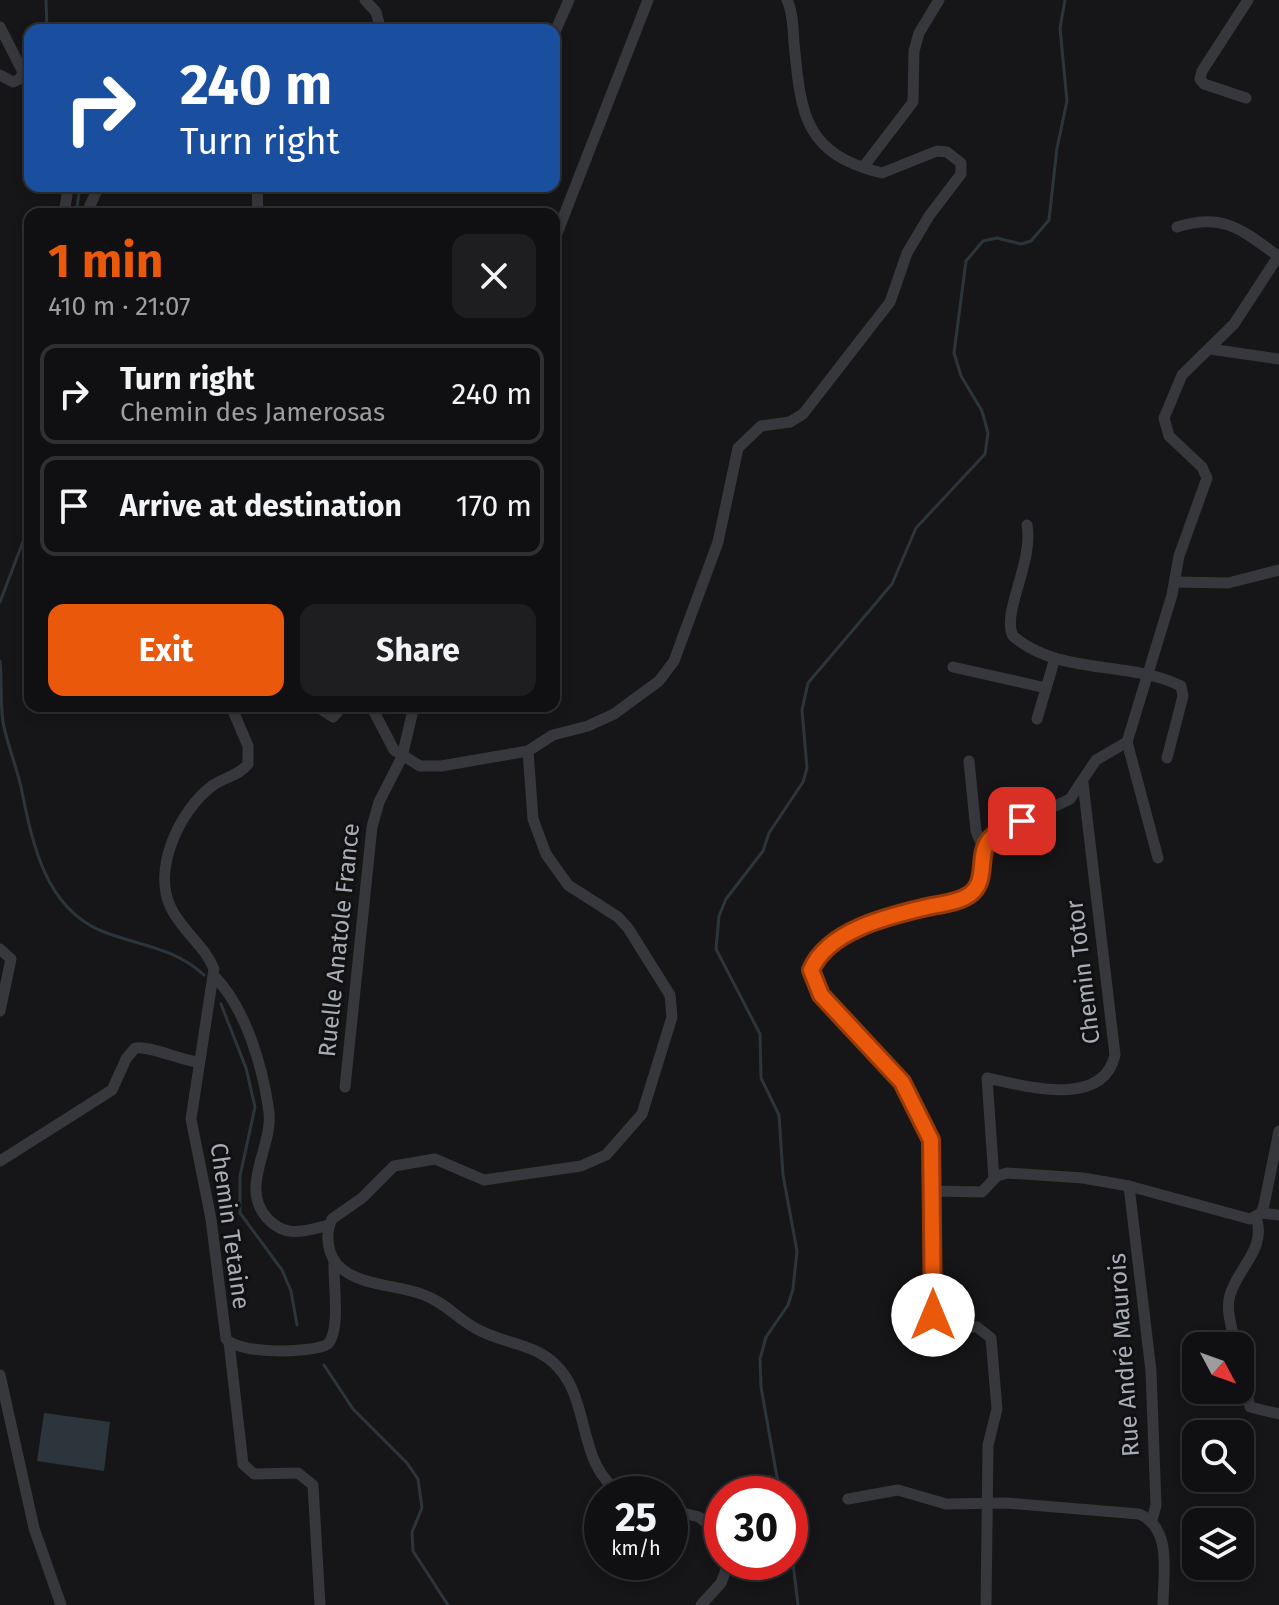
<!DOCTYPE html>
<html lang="en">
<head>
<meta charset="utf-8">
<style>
	body { margin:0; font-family:"Fira Sans",sans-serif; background:#1e1e20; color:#f1f3f6; height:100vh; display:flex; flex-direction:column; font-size:30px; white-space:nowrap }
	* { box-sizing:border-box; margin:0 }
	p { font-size:26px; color:#9c9d9f }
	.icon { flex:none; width:44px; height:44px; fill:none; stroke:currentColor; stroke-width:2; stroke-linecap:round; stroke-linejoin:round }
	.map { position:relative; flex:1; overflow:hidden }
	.drawer { position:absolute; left:24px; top:208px; width:536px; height:504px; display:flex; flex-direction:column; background:#101012; border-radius:16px; box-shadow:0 4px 12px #0003,0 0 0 2px #303032 }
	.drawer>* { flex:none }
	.hud { position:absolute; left:24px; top:24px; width:536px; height:168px; border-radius:16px; box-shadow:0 4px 12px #0003,0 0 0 2px #303032; background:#1a4fa0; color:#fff; overflow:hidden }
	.needle { width:52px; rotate:131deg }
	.controls { position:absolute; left:1182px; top:1332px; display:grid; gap:16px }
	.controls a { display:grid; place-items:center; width:72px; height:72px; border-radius:16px; background:#101012; box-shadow:0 4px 12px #0003,0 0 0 2px #303032; font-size:40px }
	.speed { position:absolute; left:584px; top:1476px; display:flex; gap:16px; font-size:40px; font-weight:700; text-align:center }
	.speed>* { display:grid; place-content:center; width:104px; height:104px; border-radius:50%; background:#101012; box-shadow:0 4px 12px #0003,0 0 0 2px #303032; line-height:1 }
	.speed small { font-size:20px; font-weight:400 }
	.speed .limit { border:12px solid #d22; background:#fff; color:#111 }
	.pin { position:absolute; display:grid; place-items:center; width:68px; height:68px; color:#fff; margin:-34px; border-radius:16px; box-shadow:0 4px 12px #0006 }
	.me { position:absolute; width:88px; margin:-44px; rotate:0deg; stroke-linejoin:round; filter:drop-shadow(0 0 6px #0008) }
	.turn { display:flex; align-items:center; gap:28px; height:168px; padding:0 24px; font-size:36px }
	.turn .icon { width:104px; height:104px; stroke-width:2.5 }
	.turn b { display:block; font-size:56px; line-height:68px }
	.round { display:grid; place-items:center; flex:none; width:84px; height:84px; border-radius:16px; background:#1e1e20 }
	.summary { display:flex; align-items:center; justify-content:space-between; height:136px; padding:0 24px }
	h1 { font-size:48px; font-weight:700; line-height:60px; color:#ea580c }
	.primary-button { display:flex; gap:16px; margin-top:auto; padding:16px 24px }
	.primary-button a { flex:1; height:92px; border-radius:16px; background:#ea580c; color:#fff; font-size:32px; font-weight:700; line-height:92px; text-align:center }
	.primary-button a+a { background:#1e1e20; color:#f1f3f6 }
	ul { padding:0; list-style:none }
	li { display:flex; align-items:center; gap:24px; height:100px; margin:0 16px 12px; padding:0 8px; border:4px solid #303032; border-radius:16px }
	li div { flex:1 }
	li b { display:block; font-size:30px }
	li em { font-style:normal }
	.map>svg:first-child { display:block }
	.water { fill:#2c353c }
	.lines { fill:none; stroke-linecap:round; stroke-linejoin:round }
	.stream { stroke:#2c353c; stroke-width:3 }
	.minor { stroke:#37383d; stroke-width:11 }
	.route-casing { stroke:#983908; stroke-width:20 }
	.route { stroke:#ea580c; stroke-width:14 }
	.labels { text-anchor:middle; stroke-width:6; stroke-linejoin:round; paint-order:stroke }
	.street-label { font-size:24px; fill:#a8adb8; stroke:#111113 }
</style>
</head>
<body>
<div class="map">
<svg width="1279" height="1605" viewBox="0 0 1279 1605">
	<rect width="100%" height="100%" fill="#161618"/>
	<path class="water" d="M 44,1413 L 110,1422 L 104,1471 L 37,1461 Z"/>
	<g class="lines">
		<g class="stream">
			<path d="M 46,0 L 47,30"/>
			<path d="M 76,214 L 80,186"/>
			<path d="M 0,602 L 24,539 L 30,510"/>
			<path d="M 0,661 C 2,681 0,702 3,722 C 7,744 16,765 21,787 C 32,840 43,904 99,930 C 137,946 173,946 204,975"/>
			<path d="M 221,1004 L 246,1068 L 255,1107 L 240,1176 L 240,1213 L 282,1270 L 291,1291 L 297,1325"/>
			<path d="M 324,1365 L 353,1409 L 407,1463 L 418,1479 L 422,1508 L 412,1532 L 413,1551 L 448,1605"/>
			<path d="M 780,1494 L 761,1387 L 760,1359 L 766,1337 L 788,1305 L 793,1289 L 797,1251 L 783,1175 L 779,1115 L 761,1078 L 760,1034 L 716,949 L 719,916 L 726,899 L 763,851 L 769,833 L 803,782 L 807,768 L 802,710 L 808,683 L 892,584 L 916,528 L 985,454 L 988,433 L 982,411 L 961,376 L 954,353 L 966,261 L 983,241 L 997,238 L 1021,244 L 1031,241 L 1049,220 L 1057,148 L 1067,101 L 1060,28 L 1065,0"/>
			<path d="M 790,1538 L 798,1605"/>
		</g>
		<g class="minor">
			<path d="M 365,0 L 376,12 L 381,30"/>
			<path d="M 0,27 L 23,72 L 20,79 L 13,82 L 0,75"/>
			<path d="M 554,34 L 569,0"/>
			<path d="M 1246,98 L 1204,84 L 1200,79 L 1202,71 L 1248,0"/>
			<path d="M 864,166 L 913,102 L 914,51 L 919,33 L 939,0"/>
			<path d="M 257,186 L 258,214"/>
			<path d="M 64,214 L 67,195"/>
			<path d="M 86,214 L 99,186"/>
			<path d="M 1177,227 C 1223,212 1242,230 1278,256"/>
			<path d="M 554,241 L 648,0"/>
			<path d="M 1210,349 L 1279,359"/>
			<path d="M 1027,525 C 1034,562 1001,613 1013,636 C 1059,676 1129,660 1181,686 L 1183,696 L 1167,758"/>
			<path d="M 1175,582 L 1228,583 L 1279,570"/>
			<path d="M 953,667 L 1046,688"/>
			<path d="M 231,706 L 248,746 L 248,764 C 239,776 224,777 212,786 C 179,811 152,870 171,908 C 182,931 205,946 214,969 L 191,1119 L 211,1219 L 226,1339 C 240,1354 311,1354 328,1344 C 341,1329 333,1283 334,1260"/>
			<path d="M 316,706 L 333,717 L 343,706"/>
			<path d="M 371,706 L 394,750 L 420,766 L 441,766 L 528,751 L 553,735 L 588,726 L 614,714 L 659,681 L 674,661 L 718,542 L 738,448 L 761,426 L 790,422 L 803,414 L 890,302 L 907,253 L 929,216 L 961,174 L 961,163 L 947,152 L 937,151 L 882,173 C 803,154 801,113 794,43 C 793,29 793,12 787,0"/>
			<path d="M 1037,719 L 1055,658"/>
			<path d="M 1127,742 L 1158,858"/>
			<path d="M 528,751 L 533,819 L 546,854 L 568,885 L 618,917 L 628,928 L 670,995 L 672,1017 L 642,1114 L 606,1155 L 581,1166 L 484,1180 L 435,1159 L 394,1166 L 362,1198 L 332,1219 C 324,1236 328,1258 342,1269 C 363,1286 399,1285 424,1295 C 444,1302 457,1318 475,1328 C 495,1340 518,1342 538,1352 C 598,1383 569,1461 622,1494"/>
			<path d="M 969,761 L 976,831 L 984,850"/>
			<path d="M 0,949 L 11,959 L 0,1011"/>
			<path d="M 214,976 C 246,1008 263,1068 269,1112 C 273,1147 239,1187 267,1218 C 286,1239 305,1231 329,1225"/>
			<path d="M 345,1087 L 372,827 L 379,802 L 402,757 L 414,706"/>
			<path d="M 0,1161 L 112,1090 L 126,1059 L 135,1048 C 148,1045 180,1060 198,1062"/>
			<path d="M 994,1179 L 987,1078 C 1025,1086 1103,1109 1115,1055 L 1083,783"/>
			<path d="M 1129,1186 L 1151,1371 L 1156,1505 L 1152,1520"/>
			<path d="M 933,1191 L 982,1192 L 997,1176 L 1007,1173 L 1083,1178 L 1129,1186 L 1250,1219 L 1261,1213 L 1264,1205 L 1279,1131"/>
			<path d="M 1261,1213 L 1279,1215"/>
			<path d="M 229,1342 L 243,1464 L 254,1474 L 298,1473 L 313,1485 L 320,1605"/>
			<path d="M 1236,1346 C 1233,1331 1225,1310 1230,1295 C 1238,1267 1267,1249 1256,1217"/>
			<path d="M 1240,1367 L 1250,1407 L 1279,1414"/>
			<path d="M 0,1375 L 34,1528 L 61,1605"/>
			<path d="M 848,1499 L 898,1490 L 946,1504 L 1006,1503 L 1139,1514 C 1173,1528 1163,1574 1163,1605"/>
			<path d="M 670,1510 L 699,1517 L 722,1535"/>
			<path d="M 701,1605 L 721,1583 L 729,1562"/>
			<path d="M 986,1605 L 988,1445 L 997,1409 L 991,1338 L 977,1327 L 944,1327 L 935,1322 L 931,1140 L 902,1082 L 821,995 L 811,970 L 826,950 L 840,939 L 889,916 L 967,897 L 980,881 L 984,850 L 994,835 L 1070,799 L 1096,760 L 1127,742 L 1172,595 L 1179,556 L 1207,478 L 1202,467 L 1169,436 L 1164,418 L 1182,375 L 1234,324 L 1279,255"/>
		</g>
	</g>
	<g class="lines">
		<defs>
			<path id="route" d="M 933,1315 L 931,1140 L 902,1082 L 821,995 L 811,970 C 828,930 889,916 927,907 C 941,904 957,903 969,895 C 989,882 976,855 990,839 C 998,830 1011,826 1022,821"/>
		</defs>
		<use href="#route" class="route-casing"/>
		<use href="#route" class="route"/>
	</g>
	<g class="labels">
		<g class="street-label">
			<text transform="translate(339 940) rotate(-84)" y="8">Ruelle Anatole France</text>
			<text transform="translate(1083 972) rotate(-97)" y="8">Chemin Totor</text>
			<text transform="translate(230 1226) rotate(82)" y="8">Chemin Tetaine</text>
			<text transform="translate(1124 1355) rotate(-94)" y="8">Rue André Maurois</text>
		</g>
	</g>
</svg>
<div class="controls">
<a><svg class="needle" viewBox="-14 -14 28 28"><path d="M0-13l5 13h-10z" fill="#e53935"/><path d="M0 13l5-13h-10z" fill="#9c9d9f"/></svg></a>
<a><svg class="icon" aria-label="search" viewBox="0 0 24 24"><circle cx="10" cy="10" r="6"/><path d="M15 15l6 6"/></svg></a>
<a><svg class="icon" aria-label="layers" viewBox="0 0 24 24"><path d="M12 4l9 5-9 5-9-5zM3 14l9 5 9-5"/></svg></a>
</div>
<div class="speed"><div>25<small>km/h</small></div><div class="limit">30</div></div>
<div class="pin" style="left:1022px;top:821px;background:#d93025"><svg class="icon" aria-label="arrive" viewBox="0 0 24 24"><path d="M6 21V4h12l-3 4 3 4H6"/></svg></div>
<svg class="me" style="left:933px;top:1315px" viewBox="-20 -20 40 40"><circle r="19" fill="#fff"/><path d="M0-13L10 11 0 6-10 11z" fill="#ea580c"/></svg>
<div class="hud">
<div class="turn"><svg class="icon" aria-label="right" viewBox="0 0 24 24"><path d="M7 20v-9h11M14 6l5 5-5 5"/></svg><div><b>240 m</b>Turn right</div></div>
</div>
<section class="drawer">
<div class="summary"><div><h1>1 min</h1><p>410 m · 21:07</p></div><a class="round"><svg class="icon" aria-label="close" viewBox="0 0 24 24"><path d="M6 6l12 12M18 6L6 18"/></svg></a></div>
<ul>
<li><svg class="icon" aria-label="right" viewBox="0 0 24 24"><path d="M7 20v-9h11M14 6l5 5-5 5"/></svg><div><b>Turn right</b><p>Chemin des Jamerosas</p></div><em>240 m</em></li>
<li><svg class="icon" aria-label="arrive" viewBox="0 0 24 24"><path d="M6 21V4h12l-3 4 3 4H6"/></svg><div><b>Arrive at destination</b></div><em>170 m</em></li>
</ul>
<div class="primary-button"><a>Exit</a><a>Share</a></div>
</section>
</div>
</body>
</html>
